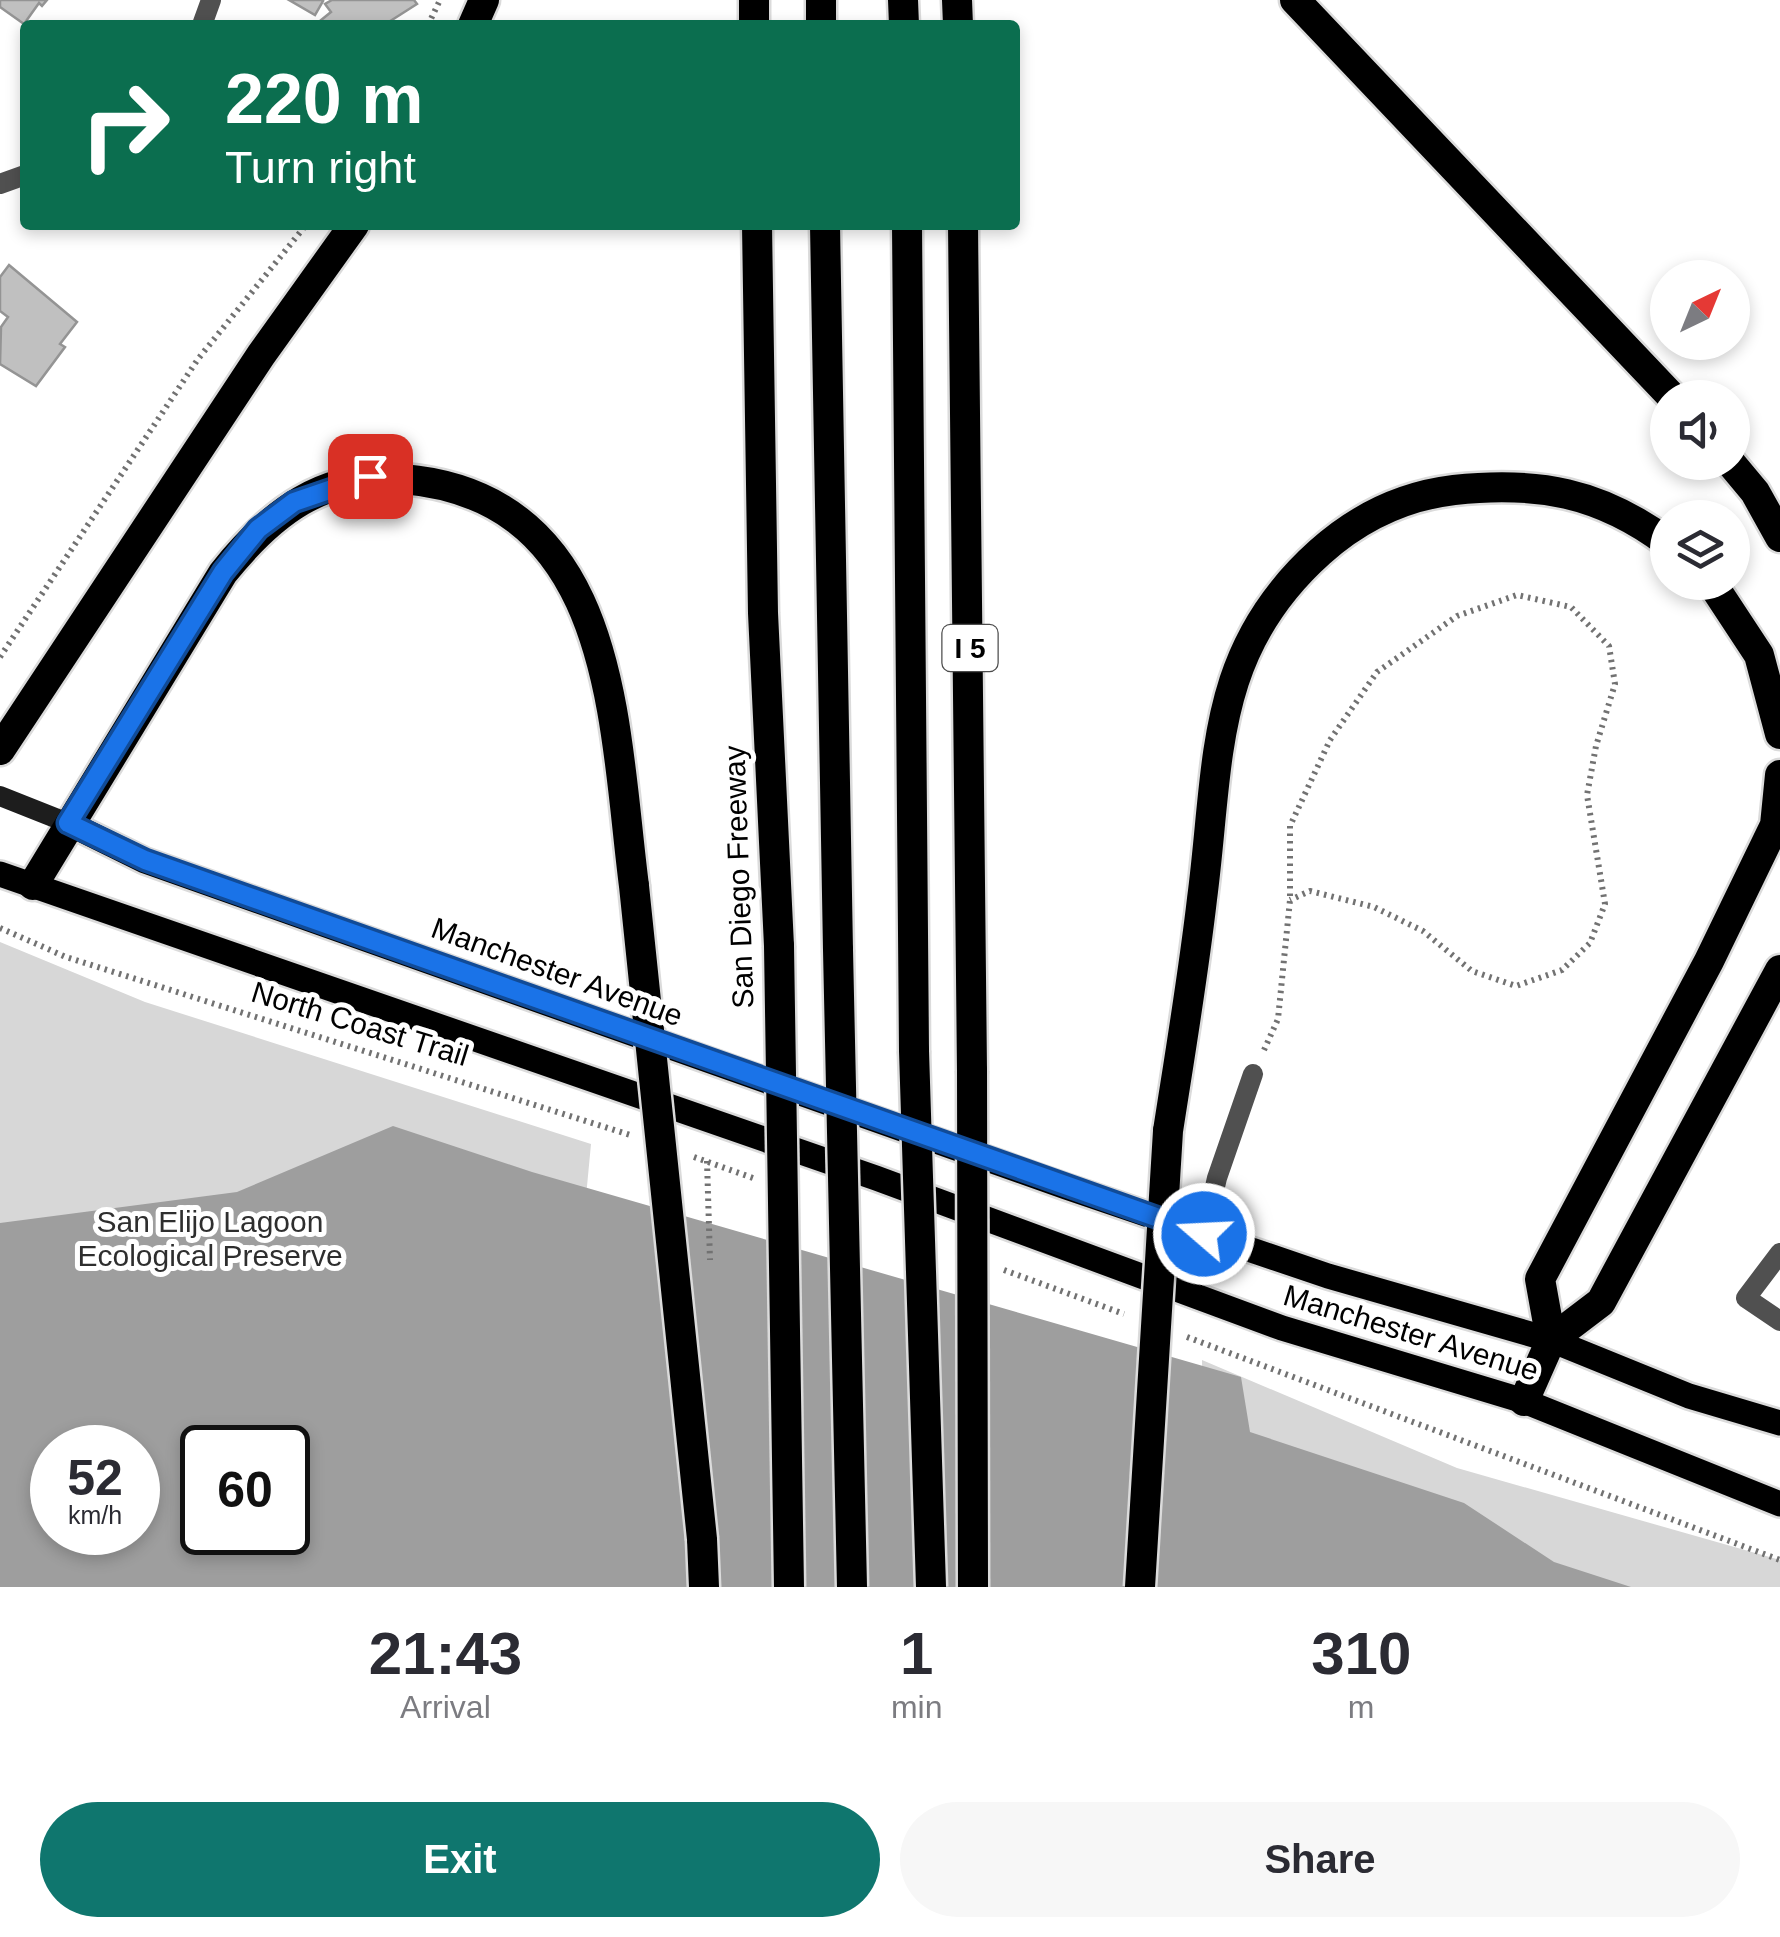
<!DOCTYPE html>
<html lang="en">
<head>
<meta charset="utf-8">
<style>
	body { margin:0; font-family:Helvetica,sans-serif; background:#f7f7f7; color:#2b2b33; height:100vh; display:flex; flex-direction:column; font-size:38px; white-space:nowrap }
	* { box-sizing:border-box; margin:0 }
	p { font-size:32px; color:#7c7c81 }
	.icon { flex:none; width:55px; height:55px; fill:none; stroke:currentColor; stroke-width:2; stroke-linecap:round; stroke-linejoin:round }
	.map { position:relative; height:1587px; overflow:hidden }
	.side { display:flex; flex-direction:column; background:#fff; flex:1 }
	.side>* { flex:none }
	.hud { position:absolute; left:20px; top:20px; width:1000px; height:210px; border-radius:10px; box-shadow:0 5px 15px #0003; background:#0b6e4f; color:#fff; overflow:hidden }
	.needle { width:65px; rotate:43deg }
	.buttons { position:absolute; left:1650px; top:260px; display:grid; gap:20px }
	.buttons a { display:grid; place-items:center; width:100px; height:100px; border-radius:50%; background:#fff; box-shadow:0 5px 15px #0003; font-size:50px }
	.speed { position:absolute; left:30px; top:1425px; display:flex; gap:20px; font-size:50px; font-weight:700; text-align:center }
	.speed>* { display:grid; place-content:center; width:130px; height:130px; border-radius:50%; background:#fff; box-shadow:0 5px 15px #0003; line-height:1 }
	.speed small { font-size:25px; font-weight:400 }
	.speed .limit { border:5px solid #111; border-radius:15px; background:#fff; color:#111 }
	.pin { position:absolute; display:grid; place-items:center; width:85px; height:85px; color:#fff; margin:-42px; border-radius:20px; box-shadow:0 5px 15px #0006 }
	.me { position:absolute; width:110px; margin:-55px; rotate:289deg; stroke-linejoin:round; filter:drop-shadow(0 0 8px #0008) }
	.turn { display:flex; align-items:center; gap:35px; height:210px; padding:0 40px; font-size:45px }
	.turn .icon { width:130px; height:130px; stroke-width:2.5 }
	.turn b { display:block; font-size:70px; line-height:85px }
	.eta { display:flex; justify-content:space-evenly; align-items:center; height:170px; text-align:center }
	.eta b { font-size:60px; font-weight:700; line-height:70px }
	.cta { display:flex; gap:20px; margin-top:auto; padding:20px 40px }
	.cta a { flex:1; height:115px; border-radius:60px; background:#0f766e; color:#fff; font-size:40px; font-weight:700; line-height:115px; text-align:center }
	.cta a+a { background:#f7f7f7; color:#2b2b33 }
	.map>svg:first-child { display:block }
	.green { fill:#d7d7d7; fill-rule:evenodd }
	.water { fill:#9e9e9e; fill-rule:evenodd }
	.building { fill:#c0c0c0; stroke:#949494; stroke-width:2.5 }
	.lines { fill:none; stroke-linecap:round; stroke-linejoin:round }
	.primary-casing { stroke:#dbdbdb; stroke-width:30 }
	.motorway-casing { stroke:#dbdbdb; stroke-width:35 }
	.path { stroke:#727272; stroke-width:6; stroke-dasharray:2.5 5; stroke-linecap:butt }
	.service { stroke:#505050; stroke-width:20 }
	.secondary { stroke:#1d1d1d; stroke-width:20 }
	.primary { stroke:#000; stroke-width:25 }
	.motorway { stroke:#000; stroke-width:30 }
	.motorway-bridge-casing { stroke:#dbdbdb; stroke-width:35; stroke-linecap:butt }
	.motorway-bridge { stroke:#000; stroke-width:30 }
	.route-casing { stroke:#114b97; stroke-width:25 }
	.route { stroke:#1a73e8; stroke-width:18 }
	.labels { text-anchor:middle; stroke-width:10; stroke-linejoin:round; paint-order:stroke }
	.shield { fill:#fff; stroke:#4c4c4c; stroke-width:2.5 }
	.shield-label { font-size:28px; font-weight:bold; fill:#000 }
	.street-label { font-size:30px; fill:#000; stroke:#fff }
	.park-label { font-size:30px; fill:#2e2e2e; stroke:#fff }
</style>
</head>
<body>
<div class="map">
<svg width="1780" height="1587" viewBox="0 0 1780 1587">
	<rect width="100%" height="100%" fill="#fff"/>
	<g class="green">
		<path d="M 0,942 L 145,1002 L 591,1144 L 549,1587 L 0,1587 ZM 52,1448 L 138,1448 L 138,1532 L 52,1532 ZM 202,1448 L 288,1448 L 288,1532 L 202,1532 Z"/>
		<path d="M 1202,1360 L 1457,1468 L 1780,1560 L 1780,1587 L 1205,1587 Z"/>
	</g>
	<path class="water" d="M 393,1126 L 532,1172 L 1241,1377 L 1250,1432 L 1464,1503 L 1554,1562 L 1631,1587 L 0,1587 L 0,1223 L 237,1192 ZM 52,1448 L 138,1448 L 138,1532 L 52,1532 ZM 202,1448 L 288,1448 L 288,1532 L 202,1532 Z"/>
	<g class="building">
		<path d="M 0,0 L 47,0 L 42,6 L 39,3 L 24,24 L 0,7 Z"/>
		<path d="M 289,0 L 321,0 L 323,1 L 315,15 Z"/>
		<path d="M 332,0 L 414,0 L 417,4 L 384,25 L 315,25 L 331,12 L 325,4 Z"/>
		<path d="M 9,265 L 77,322 L 60,344 L 65,347 L 36,386 L 0,364 L 1,327 L 8,317 L 0,311 L 0,277 Z"/>
	</g>
	<g class="lines">
		<defs>
			<g id="primary">
				<path d="M 68,823 L 145,861 L 1066,1187 L 1328,1276 L 1551,1340 L 1689,1396 L 1780,1423"/>
				<path d="M 0,874 L 876,1178 L 1282,1328 L 1524,1401 L 1780,1504"/>
			</g>
			<g id="motorway">
				<path d="M 754,0 L 754,25"/>
				<path d="M 821,0 L 821,25"/>
				<path d="M 903,0 L 904,25"/>
				<path d="M 957,0 L 958,25"/>
				<path d="M 1295,0 L 1673,398"/>
				<path d="M 473,25 L 484,0"/>
				<path d="M 757,225 L 763,613 L 779,946"/>
				<path d="M 825,225 L 838,950"/>
				<path d="M 907,225 L 914,1051"/>
				<path d="M 963,225 L 972,1071"/>
				<path d="M 1730,462 L 1755,492 L 1780,537"/>
				<path d="M 1711,582 L 1759,655 L 1780,734"/>
				<path d="M 0,750 L 261,355 L 354,225"/>
				<path d="M 33,885 L 223,573 C 271,513 323,472 403,479 C 617,497 613,722 634,886"/>
				<path d="M 1168,1131 C 1180,1054 1193,977 1202,899 C 1220,762 1208,652 1320,552 C 1358,518 1404,496 1454,490 C 1537,481 1600,492 1668,543"/>
				<path d="M 1551,1340 L 1540,1279 L 1709,961 L 1775,825 L 1780,775"/>
				<path d="M 1524,1401 L 1551,1340 L 1601,1302 L 1780,970"/>
				<path d="M 702,1539 L 704,1587"/>
			</g>
		</defs>
		<use href="#primary" class="primary-casing"/>
		<use href="#motorway" class="motorway-casing"/>
		<g class="path">
			<path d="M 428,25 L 440,0"/>
			<path d="M 0,657 L 198,359 L 306,225"/>
			<path d="M 0,928 L 66,957 L 630,1135"/>
			<path d="M 1264,1050 L 1278,1019 L 1290,900 L 1290,826 L 1330,740 L 1377,672 L 1457,616 L 1517,595 L 1571,607 L 1609,646 L 1615,684 L 1596,746 L 1587,795 L 1605,904 L 1590,943 L 1562,970 L 1516,986 L 1472,971 L 1423,931 L 1374,907 L 1310,891 L 1290,900"/>
			<path d="M 694,1157 L 753,1178"/>
			<path d="M 707,1161 L 710,1260"/>
			<path d="M 1004,1270 L 1124,1314"/>
			<path d="M 1187,1337 L 1780,1560"/>
		</g>
		<g class="service">
			<path d="M 202,25 L 211,0"/>
			<path d="M 0,184 L 25,175"/>
			<path d="M 1204,1234 L 1217,1178 L 1253,1074"/>
			<path d="M 1780,1253 L 1746,1298 L 1780,1321"/>
		</g>
		<path class="secondary" d="M 0,796 L 68,823"/>
		<use href="#primary" class="primary"/>
		<use href="#motorway" class="motorway"/>
		<defs>
			<g id="motorway-bridge">
				<path d="M 634,886 L 702,1539"/>
				<path d="M 779,946 L 789,1587"/>
				<path d="M 838,950 L 852,1587"/>
				<path d="M 914,1051 L 931,1587"/>
				<path d="M 972,1071 L 973,1587"/>
				<path d="M 1140,1587 L 1168,1131"/>
			</g>
		</defs>
		<use href="#motorway-bridge" class="motorway-bridge-casing"/>
		<use href="#motorway-bridge" class="motorway-bridge"/>
	</g>
	<g class="lines">
		<defs>
			<path id="route" d="M 370,476 L 294,502 L 258,529 L 223,572 L 68,823 L 145,860 L 1204,1234"/>
		</defs>
		<use href="#route" class="route-casing"/>
		<use href="#route" class="route"/>
	</g>
	<g class="labels">
		<rect class="shield" x="942.5" y="625" width="55" height="46" rx="8"/>
		<g class="shield-label">
			<text x="970" y="658">I 5</text>
		</g>
		<g class="street-label">
			<text transform="translate(739 877) rotate(-92)" y="10">San Diego Freeway</text>
			<text transform="translate(557 972) rotate(20)" y="10">Manchester Avenue</text>
			<text transform="translate(360 1024) rotate(17)" y="10">North Coast Trail</text>
			<text transform="translate(1411 1333) rotate(17)" y="10">Manchester Avenue</text>
		</g>
		<g class="park-label">
			<text x="210" y="1232">San Elijo Lagoon<tspan x="210" dy="34">Ecological Preserve</tspan></text>
		</g>
	</g>
</svg>
<div class="buttons">
<a><svg class="needle" viewBox="-14 -14 28 28"><path d="M0-13l5 13h-10z" fill="#e53935"/><path d="M0 13l5-13h-10z" fill="#7c7c81"/></svg></a>
<a><svg class="icon" aria-label="sound" viewBox="0 0 24 24"><path d="M4 9h4l5-4v14l-5-4H4zM17 9q2 3 0 6"/></svg></a>
<a><svg class="icon" aria-label="layers" viewBox="0 0 24 24"><path d="M12 4l9 5-9 5-9-5zM3 14l9 5 9-5"/></svg></a>
</div>
<div class="speed"><div>52<small>km/h</small></div><div class="limit">60</div></div>
<div class="pin" style="left:370px;top:476px;background:#d93025"><svg class="icon" aria-label="arrive" viewBox="0 0 24 24"><path d="M6 21V4h12l-3 4 3 4H6"/></svg></div>
<svg class="me" style="left:1204px;top:1234px" viewBox="-20 -20 40 40"><circle r="17" fill="#1a73e8" stroke="#fff" stroke-width="3"/><path d="M0-11L8 9 0 5-8 9z" fill="#fff"/></svg>
<div class="hud">
<div class="turn"><svg class="icon" aria-label="right" viewBox="0 0 24 24"><path d="M7 20v-9h11M14 6l5 5-5 5"/></svg><div><b>220 m</b>Turn right</div></div>
</div>
</div>
<section class="side">
<div class="eta">
<div><b>21:43</b><p>Arrival</p></div>
<div><b>1</b><p>min</p></div>
<div><b>310</b><p>m</p></div>
</div>
<div class="cta"><a>Exit</a><a>Share</a></div>
</section>
</body>
</html>
